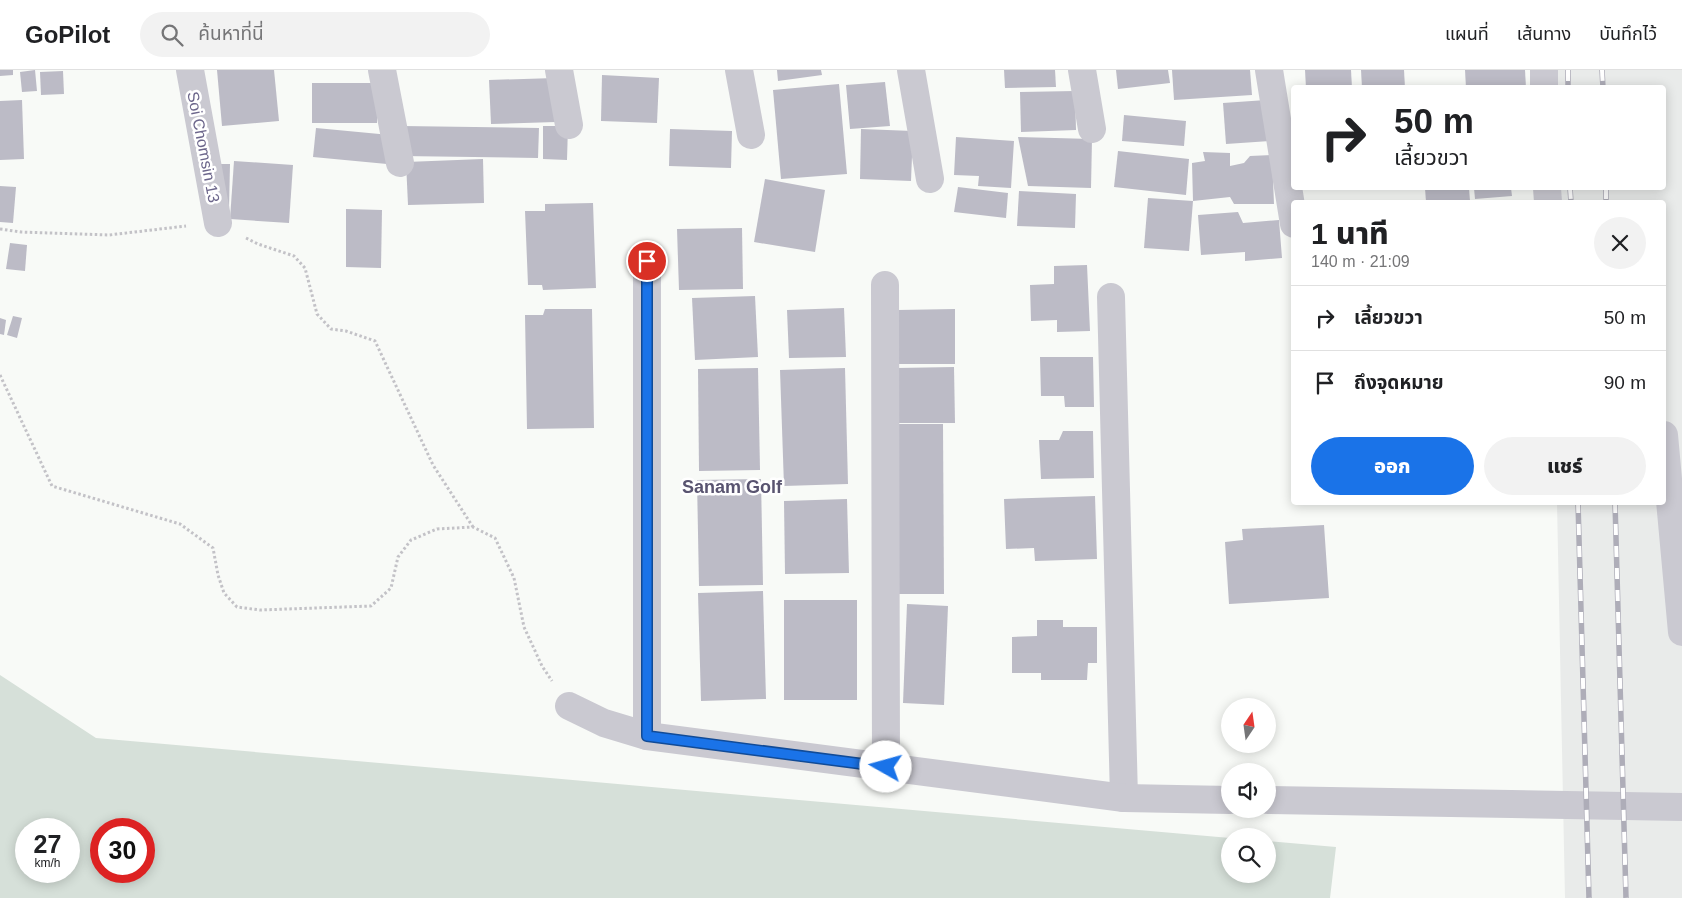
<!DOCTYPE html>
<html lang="th">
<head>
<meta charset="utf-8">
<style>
	body { margin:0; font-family:Helvetica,"Noto Sans Thai",sans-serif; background:#f2f2f2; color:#202124; height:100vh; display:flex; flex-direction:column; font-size:19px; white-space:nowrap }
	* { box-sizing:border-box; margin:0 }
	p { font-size:16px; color:#757577 }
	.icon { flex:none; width:28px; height:28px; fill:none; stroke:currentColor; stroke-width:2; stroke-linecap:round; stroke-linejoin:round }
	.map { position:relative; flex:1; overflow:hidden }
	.panel { position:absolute; left:1291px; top:130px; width:375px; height:305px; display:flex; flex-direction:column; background:#fff; border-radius:5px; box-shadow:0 2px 12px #0003 }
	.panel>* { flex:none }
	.hud { position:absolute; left:1291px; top:15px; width:375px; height:105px; border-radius:5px; box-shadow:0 2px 12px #0003; background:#fff; color:#202124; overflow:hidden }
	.needle { width:32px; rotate:13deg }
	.tools { position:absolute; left:1221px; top:628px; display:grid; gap:10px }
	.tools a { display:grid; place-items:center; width:55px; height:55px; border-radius:50%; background:#fff; box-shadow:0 2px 12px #0003; font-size:25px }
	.speed { position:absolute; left:15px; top:748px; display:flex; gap:10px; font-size:25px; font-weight:700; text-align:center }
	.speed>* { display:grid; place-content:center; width:65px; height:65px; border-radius:50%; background:#fff; box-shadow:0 2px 12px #0003; line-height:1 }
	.speed small { font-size:12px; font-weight:400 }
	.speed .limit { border:8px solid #d22; background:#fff; color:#111 }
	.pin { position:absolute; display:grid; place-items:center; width:42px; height:42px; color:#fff; margin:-21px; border:2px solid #fff; border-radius:50%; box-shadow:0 1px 5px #0007 }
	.me { position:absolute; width:55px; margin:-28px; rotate:277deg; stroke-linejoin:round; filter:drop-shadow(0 0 4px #0008) }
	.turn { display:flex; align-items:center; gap:18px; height:105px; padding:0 20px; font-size:22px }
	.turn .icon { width:65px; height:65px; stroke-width:2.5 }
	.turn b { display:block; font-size:35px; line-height:42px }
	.round { display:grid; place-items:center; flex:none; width:52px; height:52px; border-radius:26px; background:#f2f2f2 }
	.overview { display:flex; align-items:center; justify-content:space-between; height:85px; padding:0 20px }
	h1 { font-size:30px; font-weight:800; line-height:38px }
	.primary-button { display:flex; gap:10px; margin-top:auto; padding:10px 20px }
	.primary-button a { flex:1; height:58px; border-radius:30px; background:#1a73e8; color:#fff; font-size:20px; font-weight:800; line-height:58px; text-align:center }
	.primary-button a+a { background:#f2f2f2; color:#202124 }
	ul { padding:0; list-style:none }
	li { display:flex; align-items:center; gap:15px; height:65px; padding:0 20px; border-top:1px solid #e0e0e0 }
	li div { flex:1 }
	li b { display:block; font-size:19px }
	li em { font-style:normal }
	header { display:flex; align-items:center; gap:30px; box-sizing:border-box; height:70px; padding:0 25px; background:#fff; border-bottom:1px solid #e0e0e0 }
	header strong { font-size:24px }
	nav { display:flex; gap:28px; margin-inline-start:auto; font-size:18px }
	.search { width:350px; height:45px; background:#f2f2f2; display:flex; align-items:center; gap:12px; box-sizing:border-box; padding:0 18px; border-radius:28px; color:#757577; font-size:19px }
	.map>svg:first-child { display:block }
	.built { fill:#e9ebea }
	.green { fill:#d6e0d9; fill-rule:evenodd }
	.building { fill:#bcbbc6 }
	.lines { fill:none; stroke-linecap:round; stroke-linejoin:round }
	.path { stroke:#c3c2c7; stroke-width:3; stroke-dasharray:2.5 2.5; stroke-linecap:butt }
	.minor { stroke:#cac9d1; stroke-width:28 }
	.rail-casing { stroke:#aeadb8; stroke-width:5.5 }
	.rail { stroke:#fff; stroke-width:4; stroke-dasharray:11; stroke-linecap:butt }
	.route-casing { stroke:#114b97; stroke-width:12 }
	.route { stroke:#1a73e8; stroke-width:9 }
	.labels { text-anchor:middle; stroke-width:5; stroke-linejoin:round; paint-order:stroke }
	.street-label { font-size:16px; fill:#6c668b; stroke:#fff }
	.neighbourhood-label { font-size:18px; font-weight:bold; fill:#595470; stroke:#fff }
</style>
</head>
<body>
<header>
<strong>GoPilot</strong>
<div class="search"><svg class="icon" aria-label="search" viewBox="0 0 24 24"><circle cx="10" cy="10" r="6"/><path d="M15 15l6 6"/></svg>ค้นหาที่นี่</div>
<nav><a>แผนที่</a><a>เส้นทาง</a><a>บันทึกไว้</a></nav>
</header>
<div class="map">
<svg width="1682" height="828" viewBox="0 0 1682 828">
	<rect width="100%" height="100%" fill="#f8faf7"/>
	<path class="built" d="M 1547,0 L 1682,0 L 1682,828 L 1565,828 L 1557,433 L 1664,432 L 1664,132 L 1551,132 L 1550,118 L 1664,118 L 1664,18 L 1547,17 Z"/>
	<path class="green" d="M 0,605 L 96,668 L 1230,768 L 1230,804 L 1268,804 L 1268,771 L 1336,777 L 1330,828 L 0,828 ZM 26,759 L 69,759 L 69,801 L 26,801 ZM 101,759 L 144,759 L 144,801 L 101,801 Z"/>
	<g class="building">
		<path d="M 0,0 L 13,0 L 13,5 L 0,6 Z"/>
		<path d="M 35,0 L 37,21 L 22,22 L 20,2 Z"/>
		<path d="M 217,0 L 274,0 L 279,51 L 222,56 Z"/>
		<path d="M 777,0 L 821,0 L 822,5 L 778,11 Z"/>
		<path d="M 1004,0 L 1055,0 L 1056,17 L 1005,18 Z"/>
		<path d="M 1116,0 L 1168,0 L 1170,13 L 1118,19 Z"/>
		<path d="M 1172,0 L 1250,0 L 1252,25 L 1174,30 Z"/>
		<path d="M 1305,0 L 1351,0 L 1352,18 L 1306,18 Z"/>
		<path d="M 1361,0 L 1404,0 L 1405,18 L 1362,18 Z"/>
		<path d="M 1465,0 L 1525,0 L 1526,18 L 1466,18 Z"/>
		<path d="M 63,1 L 64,24 L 41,25 L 40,2 Z"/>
		<path d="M 602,5 L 659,8 L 657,53 L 601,51 Z"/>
		<path d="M 555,8 L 556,52 L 491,54 L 489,10 Z"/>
		<path d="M 885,12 L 890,56 L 850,59 L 846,15 Z"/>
		<rect x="312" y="13" width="65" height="40"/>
		<path d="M 839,14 L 847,104 L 781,109 L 773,20 Z"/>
		<path d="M 1075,21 L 1076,60 L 1021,62 L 1020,22 Z"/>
		<path d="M 22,30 L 24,89 L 0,90 L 0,31 Z"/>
		<path d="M 1266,30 L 1270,71 L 1226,74 L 1223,33 Z"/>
		<path d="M 1124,45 L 1186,51 L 1184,76 L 1122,71 Z"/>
		<path d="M 402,56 L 539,58 L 538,88 L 401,86 Z"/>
		<path d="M 543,56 L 568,56 L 567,90 L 543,89 Z"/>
		<path d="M 316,58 L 390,65 L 387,94 L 313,87 Z"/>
		<path d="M 670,59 L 732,61 L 731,98 L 669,96 Z"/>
		<path d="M 861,59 L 913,61 L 911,111 L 860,109 Z"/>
		<path d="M 956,67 L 1014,71 L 1011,118 L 978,116 L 979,106 L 954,105 Z"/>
		<path d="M 1018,67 L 1092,69 L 1091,118 L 1028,116 Z"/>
		<path d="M 1118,81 L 1189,89 L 1186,125 L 1114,117 Z"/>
		<path d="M 1203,82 L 1230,83 L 1230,96 L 1244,93 L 1250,86 L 1272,85 L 1274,134 L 1234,134 L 1230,127 L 1193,131 L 1192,93 L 1205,91 Z"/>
		<path d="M 483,89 L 484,133 L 408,135 L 406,92 Z"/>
		<path d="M 234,91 L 293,95 L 289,153 L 230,149 Z"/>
		<path d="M 220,94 L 230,94 L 229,139 Z"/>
		<path d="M 765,109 L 825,120 L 815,182 L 754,172 Z"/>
		<path d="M 0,116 L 16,117 L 13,153 L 0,152 Z"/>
		<path d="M 958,117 L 1008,123 L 1006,148 L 954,142 Z"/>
		<path d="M 1425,118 L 1469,118 L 1470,131 L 1426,132 Z"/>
		<path d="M 1474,118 L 1511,118 L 1512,126 L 1475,129 Z"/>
		<path d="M 1019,121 L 1076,124 L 1075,158 L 1017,156 Z"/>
		<path d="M 1148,128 L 1193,131 L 1189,181 L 1144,178 Z"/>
		<path d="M 593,133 L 596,218 L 543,220 L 542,215 L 528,215 L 525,141 L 545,141 L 545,134 Z"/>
		<path d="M 346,139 L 382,140 L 381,198 L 346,197 Z"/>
		<path d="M 1238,142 L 1243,153 L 1279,150 L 1282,188 L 1245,191 L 1245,182 L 1201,185 L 1198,145 Z"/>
		<path d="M 742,158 L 743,219 L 679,220 L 677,159 Z"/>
		<path d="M 10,173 L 27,175 L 25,201 L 6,199 Z"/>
		<path d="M 1087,195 L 1090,261 L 1057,262 L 1057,250 L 1031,251 L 1030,215 L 1054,214 L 1054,196 Z"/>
		<path d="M 755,226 L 758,287 L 695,290 L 692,228 Z"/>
		<path d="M 844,238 L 846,287 L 789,288 L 787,240 Z"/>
		<path d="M 545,239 L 592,239 L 594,358 L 527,359 L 525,245 L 543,245 Z"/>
		<path d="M 955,239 L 955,294 L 899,294 L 898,240 Z"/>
		<path d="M 13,246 L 22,248 L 17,268 L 7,265 Z"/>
		<path d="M 0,248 L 6,250 L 4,265 L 0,264 Z"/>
		<path d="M 1040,287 L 1093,287 L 1094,337 L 1065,337 L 1064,326 L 1041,326 Z"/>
		<path d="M 954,297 L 955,353 L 897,353 L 897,298 Z"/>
		<path d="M 758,298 L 760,400 L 699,401 L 698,299 Z"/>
		<path d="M 845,298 L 848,414 L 784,416 L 780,300 Z"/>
		<path d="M 894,354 L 943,354 L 944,524 L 896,524 Z"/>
		<path d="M 1063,361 L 1093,361 L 1094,408 L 1041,409 L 1039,370 L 1059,370 Z"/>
		<path d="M 761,409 L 763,515 L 699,516 L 697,410 Z"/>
		<path d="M 1095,426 L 1097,489 L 1035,491 L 1034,478 L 1006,479 L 1004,429 Z"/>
		<path d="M 847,429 L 849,503 L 785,504 L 784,431 Z"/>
		<path d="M 1324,455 L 1329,528 L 1229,534 L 1225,472 L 1243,470 L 1242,459 Z"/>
		<path d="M 763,521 L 766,629 L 701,631 L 698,523 Z"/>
		<rect x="784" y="530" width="73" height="100"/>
		<path d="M 907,534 L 948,536 L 944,635 L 903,633 Z"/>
		<path d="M 1037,550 L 1063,550 L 1063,557 L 1097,557 L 1097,593 L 1088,593 L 1087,610 L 1041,610 L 1041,603 L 1012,603 L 1012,567 L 1037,566 Z"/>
	</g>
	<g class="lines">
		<g class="path">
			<path d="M 0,159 L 21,162 L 109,165 L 186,156"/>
			<path d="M 246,168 L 258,174 L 294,186 L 305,198 L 317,244 L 331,259 L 346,261 L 375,271 L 433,395 L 473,457"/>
			<path d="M 0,305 L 52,416 L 180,454 L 213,478 L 218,505 L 224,523 L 237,537 L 260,540 L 371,536 L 391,518 L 398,487 L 411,470 L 437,459 L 473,457 L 495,468 L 514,508 L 524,557 L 542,596 L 552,611"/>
		</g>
		<g class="minor">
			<path d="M 190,0 L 218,153"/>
			<path d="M 382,0 L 400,93"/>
			<path d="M 559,0 L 569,55"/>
			<path d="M 739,0 L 751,65"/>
			<path d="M 911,0 L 930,109"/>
			<path d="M 1082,0 L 1092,59"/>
			<path d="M 1269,0 L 1294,154"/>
			<path d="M 1544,0 L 1544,18"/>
			<path d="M 1547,118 L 1548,132"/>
			<path d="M 885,215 L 886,697"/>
			<path d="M 1111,227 L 1124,728"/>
			<path d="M 1664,365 L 1682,562"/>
			<path d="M 569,636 L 604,653 L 647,666 L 1124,728 L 1230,730"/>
			<path d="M 647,666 L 647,191"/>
			<path d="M 1268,730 L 1682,737"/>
		</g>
		<defs>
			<g id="rail">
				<path d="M 1568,0 L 1568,18"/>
				<path d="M 1602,0 L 1603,18"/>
				<path d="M 1570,118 L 1571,132"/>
				<path d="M 1606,118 L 1606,132"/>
				<path d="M 1578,432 L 1589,828"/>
				<path d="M 1615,432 L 1626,828"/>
			</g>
		</defs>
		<use href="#rail" class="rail-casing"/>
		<use href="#rail" class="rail"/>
	</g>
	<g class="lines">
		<defs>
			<path id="route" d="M 647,191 L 647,666 L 886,697"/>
		</defs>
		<use href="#route" class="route-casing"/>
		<use href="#route" class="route"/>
	</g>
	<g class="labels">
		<g class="street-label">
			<text transform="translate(204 77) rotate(79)" y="6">Soi Chomsin 13</text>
		</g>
		<g class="neighbourhood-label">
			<text x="732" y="423">Sanam Golf</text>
		</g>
	</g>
</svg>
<div class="tools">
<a><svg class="needle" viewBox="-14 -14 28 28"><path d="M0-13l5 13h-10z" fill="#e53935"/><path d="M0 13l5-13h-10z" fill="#757577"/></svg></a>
<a><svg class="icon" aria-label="sound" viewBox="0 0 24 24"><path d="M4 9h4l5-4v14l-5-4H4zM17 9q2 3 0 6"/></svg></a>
<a><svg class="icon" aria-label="search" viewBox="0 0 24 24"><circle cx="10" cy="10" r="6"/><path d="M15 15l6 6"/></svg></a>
</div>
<div class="speed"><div>27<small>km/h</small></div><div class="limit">30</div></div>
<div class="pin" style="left:647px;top:191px;background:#d93025"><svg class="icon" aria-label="arrive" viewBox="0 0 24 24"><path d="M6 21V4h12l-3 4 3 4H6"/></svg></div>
<svg class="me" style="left:886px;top:697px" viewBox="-20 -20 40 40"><circle r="19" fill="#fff"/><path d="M0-13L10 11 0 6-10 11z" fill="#1a73e8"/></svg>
<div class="hud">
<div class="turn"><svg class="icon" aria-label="right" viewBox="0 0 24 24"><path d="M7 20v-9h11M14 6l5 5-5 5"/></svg><div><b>50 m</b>เลี้ยวขวา</div></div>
</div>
<section class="panel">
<div class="overview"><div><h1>1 นาที</h1><p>140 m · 21:09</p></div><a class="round"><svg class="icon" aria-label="close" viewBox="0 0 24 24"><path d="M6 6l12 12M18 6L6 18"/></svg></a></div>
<ul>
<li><svg class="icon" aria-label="right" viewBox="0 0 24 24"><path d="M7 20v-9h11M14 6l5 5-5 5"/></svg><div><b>เลี้ยวขวา</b></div><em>50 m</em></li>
<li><svg class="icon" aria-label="arrive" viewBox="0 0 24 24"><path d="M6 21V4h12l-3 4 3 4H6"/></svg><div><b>ถึงจุดหมาย</b></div><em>90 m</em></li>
</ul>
<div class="primary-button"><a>ออก</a><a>แชร์</a></div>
</section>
</div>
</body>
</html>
